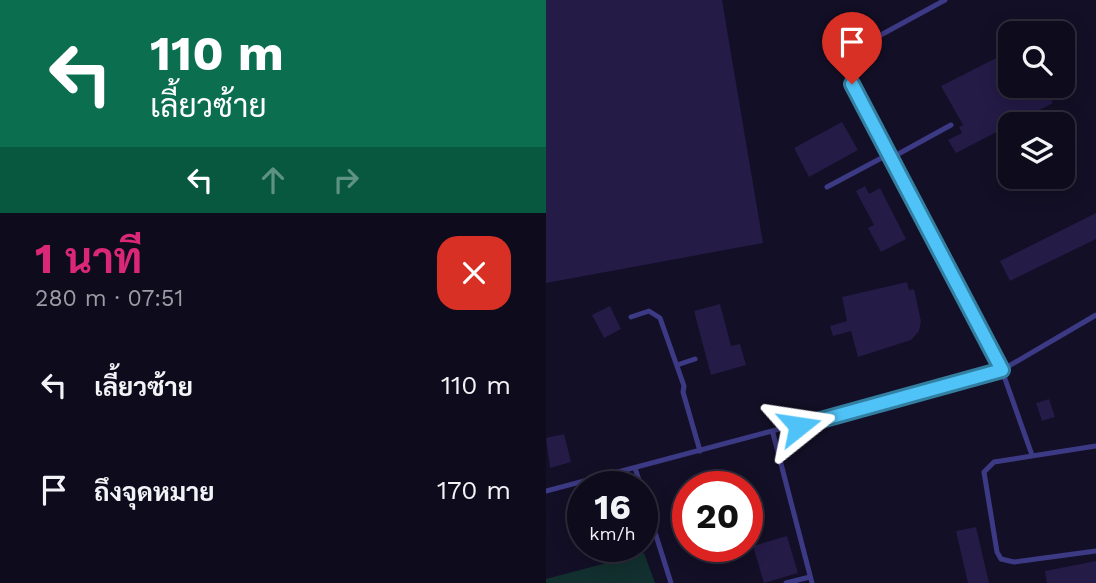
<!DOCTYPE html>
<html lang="th">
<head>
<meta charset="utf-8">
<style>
	body { margin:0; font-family:"Work Sans",Sarabun,sans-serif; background:#171425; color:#f1f3f6; height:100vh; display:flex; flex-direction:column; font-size:26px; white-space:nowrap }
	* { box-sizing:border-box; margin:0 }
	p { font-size:23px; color:#9b9ba3 }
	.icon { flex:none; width:38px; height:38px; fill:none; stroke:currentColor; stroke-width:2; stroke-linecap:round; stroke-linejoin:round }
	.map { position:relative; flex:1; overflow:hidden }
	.details { display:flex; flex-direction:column; background:#0e0b1c; width:546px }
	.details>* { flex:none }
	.guide { background:#0b6e4f; color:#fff; overflow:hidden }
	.tools { position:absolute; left:452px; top:21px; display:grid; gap:14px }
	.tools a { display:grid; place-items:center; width:77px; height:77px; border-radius:14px; background:#0e0b1c; box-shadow:0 4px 18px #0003,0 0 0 2px #2e2b3b; font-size:35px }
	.speed { position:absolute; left:21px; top:471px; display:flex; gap:14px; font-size:35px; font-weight:700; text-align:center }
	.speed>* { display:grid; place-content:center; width:91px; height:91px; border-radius:50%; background:#0e0b1c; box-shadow:0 4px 18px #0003,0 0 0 2px #2e2b3b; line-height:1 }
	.speed small { font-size:18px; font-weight:400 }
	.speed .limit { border:10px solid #d22; background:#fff; color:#111 }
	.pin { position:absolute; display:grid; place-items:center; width:60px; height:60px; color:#fff; margin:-72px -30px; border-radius:50% 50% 50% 0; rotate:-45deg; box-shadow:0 0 7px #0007 }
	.pin .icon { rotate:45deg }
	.me { position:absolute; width:77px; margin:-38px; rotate:75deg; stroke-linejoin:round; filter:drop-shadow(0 0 5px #0008) }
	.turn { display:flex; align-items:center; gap:24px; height:147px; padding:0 35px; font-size:32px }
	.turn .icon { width:91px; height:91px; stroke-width:2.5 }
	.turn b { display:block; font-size:49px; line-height:60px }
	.lanes { display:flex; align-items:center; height:66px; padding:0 35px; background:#0003; justify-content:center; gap:35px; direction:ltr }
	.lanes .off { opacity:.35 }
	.round { display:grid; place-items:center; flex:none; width:74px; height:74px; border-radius:21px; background:#171425 }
	.headline { display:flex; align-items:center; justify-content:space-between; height:119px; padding:0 35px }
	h1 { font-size:42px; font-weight:700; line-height:52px; color:#db2777 }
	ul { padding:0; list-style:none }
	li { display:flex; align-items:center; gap:21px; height:105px; padding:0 35px }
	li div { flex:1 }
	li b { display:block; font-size:26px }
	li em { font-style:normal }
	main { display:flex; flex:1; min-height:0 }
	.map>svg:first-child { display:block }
	.green { fill:#12302f }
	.building { fill:#241b47 }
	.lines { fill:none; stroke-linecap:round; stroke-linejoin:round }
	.lane { stroke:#3d3a85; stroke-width:5 }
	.route-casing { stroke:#337fa1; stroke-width:18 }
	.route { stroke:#4fc3f7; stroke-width:12 }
</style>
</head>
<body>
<main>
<section class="details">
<div class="guide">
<div class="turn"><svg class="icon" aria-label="left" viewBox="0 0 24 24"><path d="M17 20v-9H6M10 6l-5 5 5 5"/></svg><div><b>110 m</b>เลี้ยวซ้าย</div></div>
<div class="lanes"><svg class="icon" aria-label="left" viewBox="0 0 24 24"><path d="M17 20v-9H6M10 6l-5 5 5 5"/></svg><svg class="icon off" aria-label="ahead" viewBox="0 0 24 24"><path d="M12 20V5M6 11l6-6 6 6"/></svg><svg class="icon off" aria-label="right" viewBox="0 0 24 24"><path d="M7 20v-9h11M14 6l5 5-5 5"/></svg></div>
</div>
<div class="headline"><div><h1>1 นาที</h1><p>280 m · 07:51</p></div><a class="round" style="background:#d93025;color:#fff"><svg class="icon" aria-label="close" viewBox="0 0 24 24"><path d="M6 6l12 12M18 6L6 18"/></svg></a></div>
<ul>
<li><svg class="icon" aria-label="left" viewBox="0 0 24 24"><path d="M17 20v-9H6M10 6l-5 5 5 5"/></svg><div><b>เลี้ยวซ้าย</b></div><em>110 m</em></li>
<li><svg class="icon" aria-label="arrive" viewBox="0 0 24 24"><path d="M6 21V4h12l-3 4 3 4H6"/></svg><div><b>ถึงจุดหมาย</b></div><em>170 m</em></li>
</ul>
</section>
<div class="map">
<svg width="550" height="583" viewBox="0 0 550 583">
	<rect width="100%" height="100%" fill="#130f26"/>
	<path class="green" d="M 98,553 L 109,583 L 0,583 L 0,579 Z"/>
	<g class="building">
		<path d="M 0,0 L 176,0 L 217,243 L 0,283 Z"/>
		<path d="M 464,51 L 464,86 L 498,86 L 507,103 L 410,153 L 402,140 L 416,133 L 413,127 L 417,125 L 395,86 Z"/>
		<path d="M 296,122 L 312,150 L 263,177 L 248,148 Z"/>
		<path d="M 319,186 L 323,194 L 334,188 L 360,239 L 335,252 L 322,228 L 328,225 L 310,191 Z"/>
		<path d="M 550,213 L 550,239 L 464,281 L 454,261 Z"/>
		<path d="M 361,282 L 363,290 L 368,289 L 375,321 L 373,331 L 365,340 L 312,357 L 305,331 L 287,336 L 284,326 L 301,321 L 296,297 Z"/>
		<path d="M 174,304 L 185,346 L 194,344 L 200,365 L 165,375 L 148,311 Z"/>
		<path d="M 64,306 L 75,329 L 58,338 L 46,315 Z"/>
		<path d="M 503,399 L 509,417 L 496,421 L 490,403 Z"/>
		<path d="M 18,434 L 25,462 L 4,468 L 0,438 Z"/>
		<path d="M 430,527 L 443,583 L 422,583 L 410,531 Z"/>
		<path d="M 241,536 L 252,573 L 218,583 L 207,546 Z"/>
		<path d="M 550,561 L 550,583 L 501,583 L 499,571 Z"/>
	</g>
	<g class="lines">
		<g class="lane">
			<path d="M 399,0 L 309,49 L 300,60 L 300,70 L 453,362 L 486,455"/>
			<path d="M 345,158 L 405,125"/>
			<path d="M 281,187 L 343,154"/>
			<path d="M 85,317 L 103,311 L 114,318 L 138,386 L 137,392 L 154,451"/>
			<path d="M 131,365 L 149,359"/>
			<path d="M 227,433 L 266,583"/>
			<path d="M 550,446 L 448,462 L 438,472 L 451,552 L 455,559 L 468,562 L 550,551"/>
			<path d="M 89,468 L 95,486"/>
			<path d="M 0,491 L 456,370 L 550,315"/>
			<path d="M 96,491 L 125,583"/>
			<path d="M 240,583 L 264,577"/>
		</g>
	</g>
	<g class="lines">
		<defs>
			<path id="route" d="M 253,426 L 456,370 L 306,84"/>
		</defs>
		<use href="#route" class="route-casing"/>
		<use href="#route" class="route"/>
	</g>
</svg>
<div class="tools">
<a><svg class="icon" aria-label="search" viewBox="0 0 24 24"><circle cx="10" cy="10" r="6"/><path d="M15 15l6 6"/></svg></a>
<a><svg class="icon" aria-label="layers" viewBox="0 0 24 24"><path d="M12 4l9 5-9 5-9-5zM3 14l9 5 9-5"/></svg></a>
</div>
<div class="speed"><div>16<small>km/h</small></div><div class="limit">20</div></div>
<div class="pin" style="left:306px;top:84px;background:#d93025"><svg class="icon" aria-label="arrive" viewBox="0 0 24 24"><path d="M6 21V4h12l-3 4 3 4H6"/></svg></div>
<svg class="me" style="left:253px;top:426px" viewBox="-20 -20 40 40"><path d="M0-17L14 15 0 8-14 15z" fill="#4fc3f7" stroke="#fff" stroke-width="4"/></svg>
</div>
</main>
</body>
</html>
